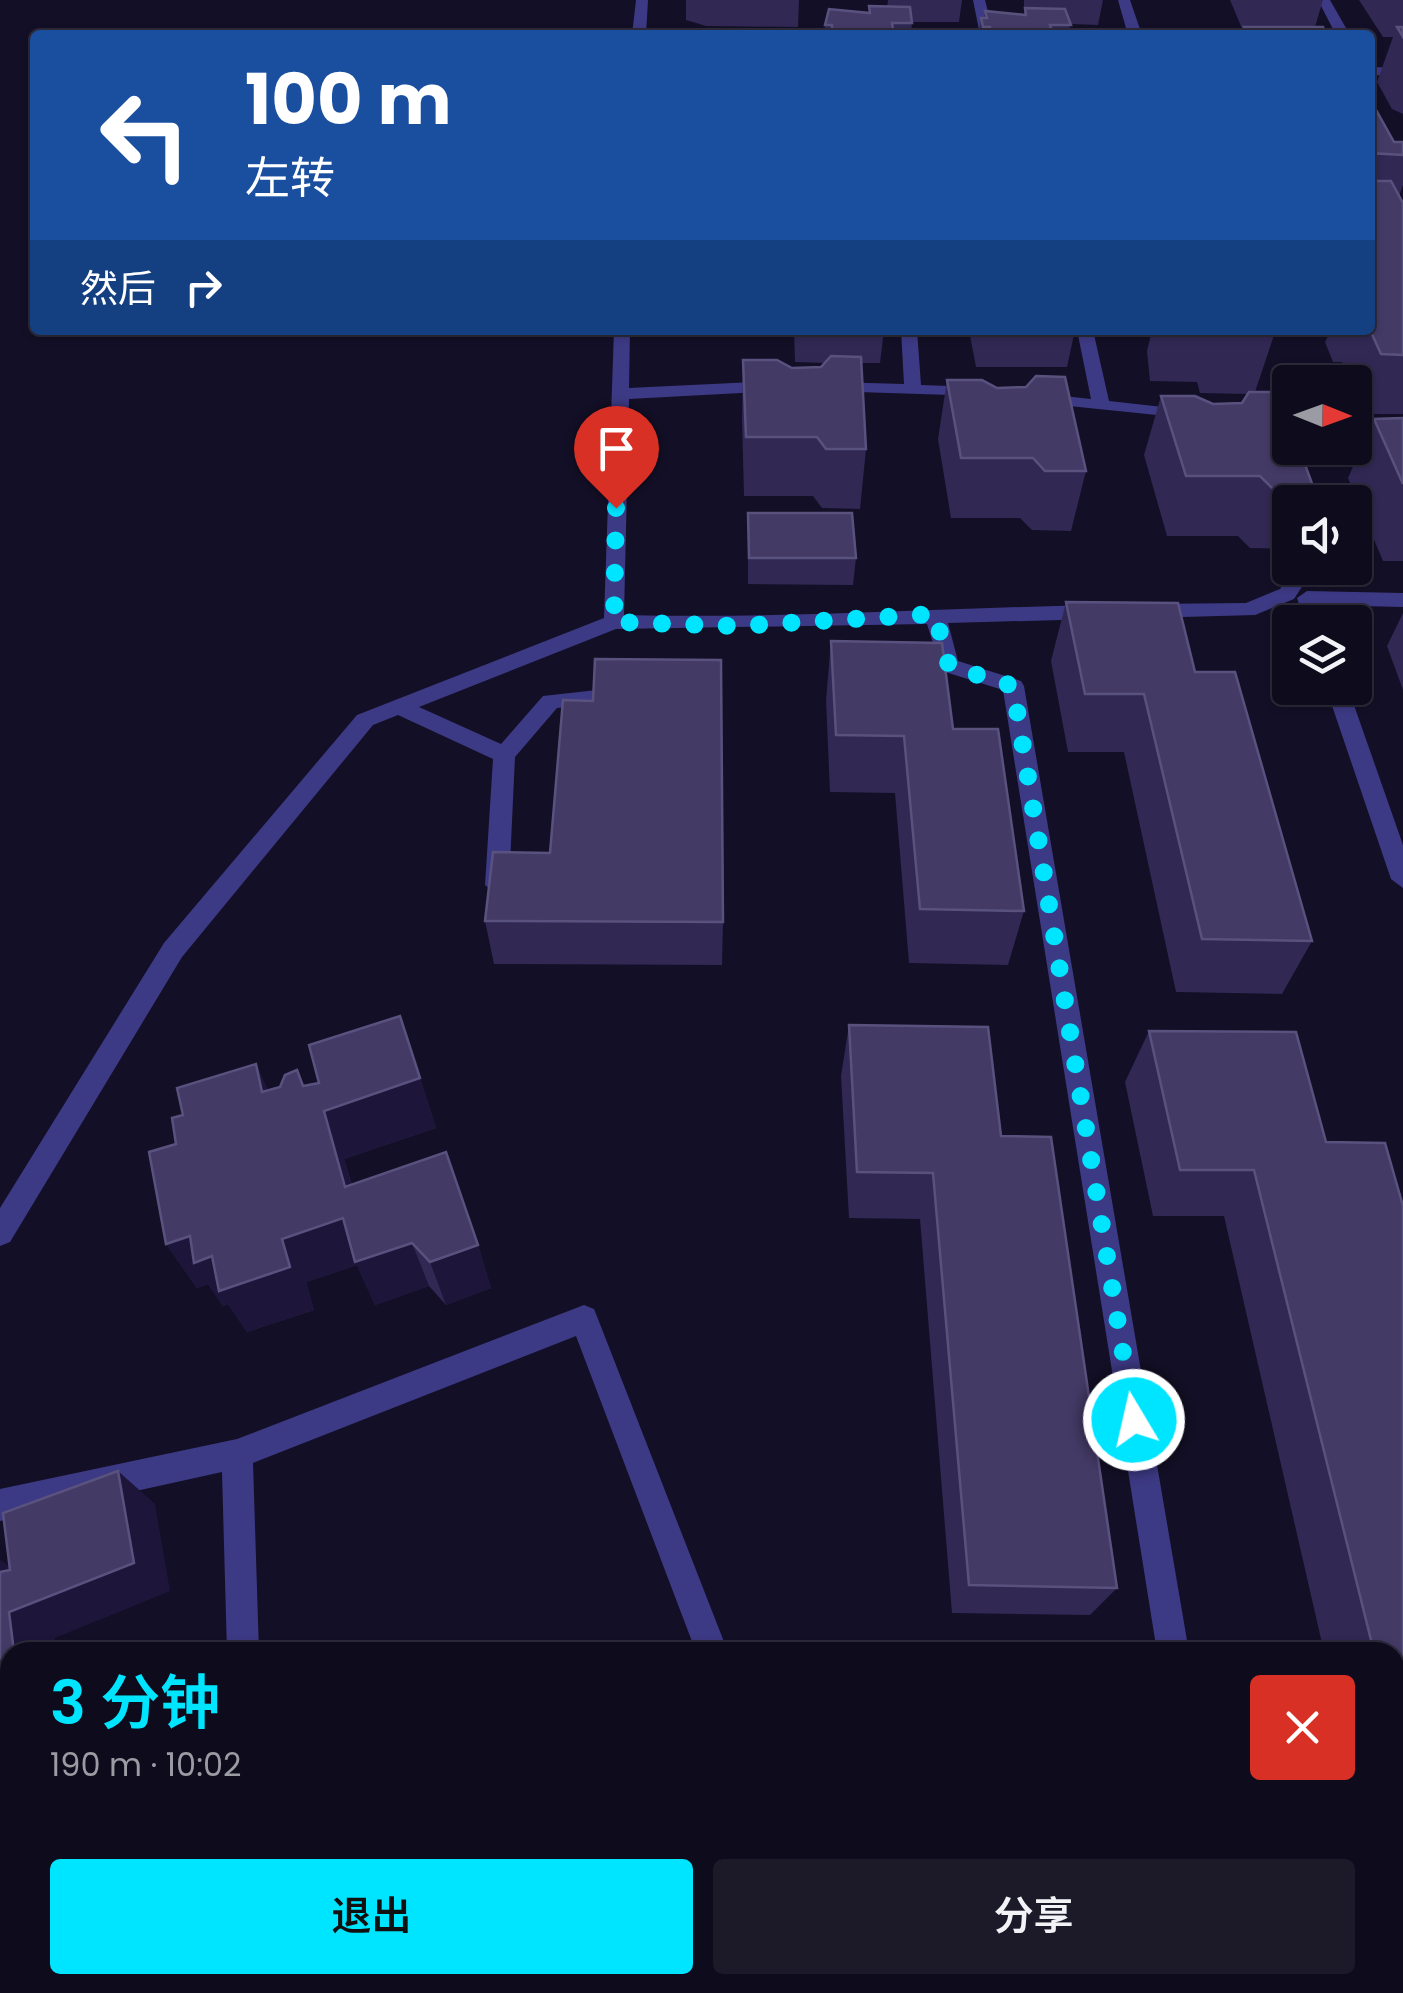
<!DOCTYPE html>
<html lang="zh">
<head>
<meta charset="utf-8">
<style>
	body { margin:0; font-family:Poppins,"Noto Sans SC",sans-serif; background:#1c1929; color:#f1f3f6; height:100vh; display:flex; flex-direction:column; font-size:38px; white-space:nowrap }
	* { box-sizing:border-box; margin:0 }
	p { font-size:32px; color:#9b9ba3 }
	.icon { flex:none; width:55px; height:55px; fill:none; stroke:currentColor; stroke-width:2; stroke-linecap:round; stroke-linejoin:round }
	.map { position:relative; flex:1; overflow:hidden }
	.details { position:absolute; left:0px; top:1642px; width:1405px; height:352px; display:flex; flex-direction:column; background:#0e0b1c; border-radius:30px 30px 0 0; box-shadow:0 2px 8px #0004,0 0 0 2px #2e2b3b }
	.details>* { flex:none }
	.guide { position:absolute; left:30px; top:30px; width:1345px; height:305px; border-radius:10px; box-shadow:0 2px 8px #0004,0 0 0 2px #2e2b3b; background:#1a4fa0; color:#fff; overflow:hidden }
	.needle { width:65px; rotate:91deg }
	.buttons { position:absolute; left:1272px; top:365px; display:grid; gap:20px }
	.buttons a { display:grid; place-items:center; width:100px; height:100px; border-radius:10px; background:#0e0b1c; box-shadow:0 2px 8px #0004,0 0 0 2px #2e2b3b; font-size:50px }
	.pin { position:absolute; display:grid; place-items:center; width:85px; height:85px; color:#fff; margin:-102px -42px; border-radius:50% 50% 50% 0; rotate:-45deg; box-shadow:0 0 10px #0007 }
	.pin .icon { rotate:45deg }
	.me { position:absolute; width:110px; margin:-55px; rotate:351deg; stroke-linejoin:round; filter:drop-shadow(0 0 8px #0008) }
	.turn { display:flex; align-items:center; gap:35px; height:210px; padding:0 50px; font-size:45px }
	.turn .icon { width:130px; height:130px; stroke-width:2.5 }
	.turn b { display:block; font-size:70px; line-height:85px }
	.then { display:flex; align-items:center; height:95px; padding:0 50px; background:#0003; gap:20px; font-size:38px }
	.round { display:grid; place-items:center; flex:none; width:105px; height:105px; border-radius:10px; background:#1c1929 }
	.overview { display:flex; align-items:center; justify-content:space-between; height:170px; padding:0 50px }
	h1 { font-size:60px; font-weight:600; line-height:75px; color:#00e5ff }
	.button { display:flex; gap:20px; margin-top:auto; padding:20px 50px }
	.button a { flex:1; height:115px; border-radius:10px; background:#00e5ff; color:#111; font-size:40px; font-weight:600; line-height:115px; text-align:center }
	.button a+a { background:#1c1929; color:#f1f3f6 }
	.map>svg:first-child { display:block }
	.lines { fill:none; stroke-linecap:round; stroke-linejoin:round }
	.service { fill:#3d3a85; fill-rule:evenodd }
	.wall { fill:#312854 }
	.shaded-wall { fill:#1d163a }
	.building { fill:#433a66; stroke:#5a527e; stroke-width:2.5 }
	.route { stroke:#00e5ff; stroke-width:18; stroke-dasharray:0 32.4 }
</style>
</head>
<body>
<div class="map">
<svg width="1403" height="1993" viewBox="0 0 1403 1993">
	<rect width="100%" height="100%" fill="#130f26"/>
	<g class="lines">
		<g class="service">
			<path d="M 636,0 L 648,0 L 646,35 L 632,35 Z"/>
			<path d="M 973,0 L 985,0 L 994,35 L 980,35 Z"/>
			<path d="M 1118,0 L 1130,0 L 1142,35 L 1128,35 Z"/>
			<path d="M 1318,0 L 1330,0 L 1350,35 L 1336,35 Z"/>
			<path d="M 1370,67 L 1403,68 L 1403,76 L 1370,75 Z"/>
			<path d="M 614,330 L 630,330 L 629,388 L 777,381 L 786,386 L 777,391 L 629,399 L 624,615 C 783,619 939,608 1097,605 L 1107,612 L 1097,619 L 948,623 L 958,661 L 1021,681 L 1024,686 L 1189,1652 L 1157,1652 L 1003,690 L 942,671 L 927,624 L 616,629 L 419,707 L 501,744 L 543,696 L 624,687 L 635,694 L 624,701 L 557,708 L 515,757 L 509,885 L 497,894 L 485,885 L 493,759 L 398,715 L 373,725 L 182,957 L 10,1242 L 0,1246 L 0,1208 L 164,943 L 357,715 L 604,618 Z"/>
			<path d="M 901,330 L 917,330 L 921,385 L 977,387 L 983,388 L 983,396 L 826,391 L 823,387 L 832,382 L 904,384 Z"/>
			<path d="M 1077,330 L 1093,330 L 1109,401 L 1190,410 L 1196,411 L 1196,419 L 1030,402 L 1027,398 L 1036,393 L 1091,399 Z"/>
			<path d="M 1355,421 L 1403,425 L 1403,435 L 1355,431 Z"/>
			<path d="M 1294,568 L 1314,568 L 1294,599 L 1255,615 L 1147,618 L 1137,611 L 1147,604 L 1246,603 L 1280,589 Z"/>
			<path d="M 1307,591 L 1403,593 L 1403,607 L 1319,605 L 1325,622 L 1305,622 L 1297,598 Z"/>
			<path d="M 1326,688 L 1348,688 L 1403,845 L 1403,888 L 1391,879 Z"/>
			<path d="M 584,1305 L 594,1309 L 598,1319 L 728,1652 L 696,1652 L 576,1336 L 253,1463 L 259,1652 L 227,1652 L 222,1472 L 0,1521 L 0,1489 L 237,1439 Z"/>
			<rect x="236" y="1985" width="38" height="8"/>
			<path d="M 830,1985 L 879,1985 L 875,1993 L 826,1993 Z"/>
		</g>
	</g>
	<g class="wall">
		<path d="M 686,0 L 799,0 L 798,27 L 706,26 L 686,20 Z"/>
		<path d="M 888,0 L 962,0 L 959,22 L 912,22 L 911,35 L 824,35 L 825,25 L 869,12 L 869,6 L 887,7 Z"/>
		<path d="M 1024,0 L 1103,0 L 1098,25 L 1070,24 L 1069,35 L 979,35 L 981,18 L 984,18 L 985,11 L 1024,14 Z"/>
		<path d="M 1230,0 L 1323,0 L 1315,27 L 1327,35 L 1242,35 L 1243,31 Z"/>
		<path d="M 1359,0 L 1403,0 L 1403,114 L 1392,109 L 1377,82 L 1393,37 L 1383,37 Z"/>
		<path d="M 1370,99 L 1394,142 L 1403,142 L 1403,185 L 1399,196 L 1403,203 L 1403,414 L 1357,414 L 1355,410 L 1355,382 L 1343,382 L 1347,372 L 1342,362 L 1333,362 L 1325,342 L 1328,336 L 1324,330 L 1370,330 Z"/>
		<path d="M 794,330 L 884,330 L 880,363 L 861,363 L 866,449 L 860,509 L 822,508 L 813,496 L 744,496 L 742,420 L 743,360 L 792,368 L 821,367 L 825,363 L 795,362 Z"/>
		<path d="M 969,330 L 1075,330 L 1067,367 L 976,367 Z"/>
		<path d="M 1152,330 L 1273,330 L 1274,335 L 1255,392 L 1314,489 L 1309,502 L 1290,502 L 1290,549 L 1250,548 L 1238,536 L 1167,536 L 1144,455 L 1161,396 L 1213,404 L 1242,403 L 1248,394 L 1200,393 L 1197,382 L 1150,381 L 1147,351 Z"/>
		<path d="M 947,380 L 1086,471 L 1071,531 L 1032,530 L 1020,518 L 951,518 L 938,439 Z"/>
		<path d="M 1403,418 L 1403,561 L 1383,561 L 1348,478 L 1374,419 Z"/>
		<path d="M 748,513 L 856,558 L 853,585 L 748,584 Z"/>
		<path d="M 1066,602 L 1195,672 L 1312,941 L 1282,994 L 1176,992 L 1124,752 L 1068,752 L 1051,661 Z"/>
		<path d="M 1403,613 L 1403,690 L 1387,646 Z"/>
		<path d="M 831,641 L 953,729 L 1024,911 L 1008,965 L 909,963 L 895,793 L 830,792 L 826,700 Z"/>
		<path d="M 485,921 L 723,922 L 722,965 L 494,964 Z"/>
		<path d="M 849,1025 L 1001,1136 L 1117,1588 L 1090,1615 L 952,1613 L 920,1219 L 849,1218 L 841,1076 Z"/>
		<path d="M 1149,1031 L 1326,1142 L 1403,1206 L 1403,1802 L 1395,1802 L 1395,1652 L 1324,1652 L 1224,1216 L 1153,1216 L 1125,1082 Z"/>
		<path d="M 256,1064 L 268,1091 L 304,1086 L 420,1078 L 436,1128 L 344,1159 L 352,1185 L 478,1245 L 491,1288 L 446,1305 L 429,1286 L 375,1305 L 357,1265 L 306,1282 L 314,1310 L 247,1332 L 228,1304 L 223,1306 L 208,1284 L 197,1288 L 166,1244 L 176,1144 Z"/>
	</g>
	<g class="shaded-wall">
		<path d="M 256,1064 L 279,1114 L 262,1092 Z"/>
		<path d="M 420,1078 L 436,1128 L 344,1159 L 365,1233 L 345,1187 L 324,1111 Z"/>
		<path d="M 343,1218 L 412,1243 L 429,1286 L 375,1305 L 357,1265 L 306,1282 L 314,1310 L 247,1332 L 228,1304 L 223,1306 L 208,1284 L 197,1288 L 166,1244 L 190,1236 L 282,1239 Z"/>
		<path d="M 478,1245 L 491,1288 L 446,1305 L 430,1262 Z"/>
		<path d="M 118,1471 L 155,1504 L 170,1591 L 55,1638 L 57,1652 L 14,1652 L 0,1580 L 0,1560 L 31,1579 Z"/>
		<path d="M 10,1778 L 10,1814 L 0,1818 L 0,1782 Z"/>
		<path d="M 590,1985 L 598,1985 L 600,1993 L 592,1993 Z"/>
	</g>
	<g class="building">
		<path d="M 869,6 L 910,7 L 912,23 L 892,23 L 894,35 L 832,35 L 832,25 L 825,25 L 829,9 L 870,13 Z"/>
		<path d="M 1025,8 L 1065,9 L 1071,25 L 1050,25 L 1053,35 L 991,35 L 990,27 L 983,27 L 981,18 L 987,18 L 985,11 L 1026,15 Z"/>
		<path d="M 1244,27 L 1323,27 L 1327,35 L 1248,35 Z"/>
		<path d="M 1397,27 L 1403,27 L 1403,37 Z"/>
		<path d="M 1370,99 L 1394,142 L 1403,142 L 1403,155 L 1370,153 Z"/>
		<path d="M 1370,181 L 1391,181 L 1403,203 L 1403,355 L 1381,354 L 1370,330 L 1370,323 L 1374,323 L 1370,313 Z"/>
		<path d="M 1217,330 L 1273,330 L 1274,335 L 1218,333 Z"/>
		<path d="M 831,356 L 861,357 L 866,449 L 826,449 L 817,437 L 746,437 L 743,360 L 777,360 L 792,368 L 821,367 Z"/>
		<path d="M 1036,376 L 1065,377 L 1086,471 L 1045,471 L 1033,458 L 961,458 L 947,380 L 982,380 L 997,388 L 1026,387 Z"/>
		<path d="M 1249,392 L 1280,392 L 1290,421 L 1290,448 L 1299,448 L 1314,489 L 1273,489 L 1260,476 L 1186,476 L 1161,396 L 1195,396 L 1213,404 L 1242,403 Z"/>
		<path d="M 1403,418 L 1403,484 L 1374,419 Z"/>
		<path d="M 748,513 L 852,513 L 856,558 L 749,558 Z"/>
		<path d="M 1066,602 L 1178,603 L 1195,672 L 1235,672 L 1312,941 L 1202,939 L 1144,694 L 1085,694 Z"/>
		<path d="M 831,641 L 942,643 L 953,729 L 998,729 L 1024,911 L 920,909 L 904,736 L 836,735 Z"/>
		<path d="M 595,659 L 721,660 L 723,922 L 485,921 L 493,852 L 550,853 L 563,700 L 593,701 Z"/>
		<path d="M 400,1016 L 420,1078 L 324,1111 L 345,1187 L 446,1152 L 478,1245 L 430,1262 L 412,1243 L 355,1262 L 343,1218 L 282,1239 L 290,1267 L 219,1291 L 212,1256 L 194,1263 L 190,1236 L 166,1244 L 149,1152 L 176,1144 L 172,1118 L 183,1115 L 177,1088 L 256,1064 L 262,1092 L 280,1087 L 285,1075 L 297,1070 L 303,1086 L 319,1083 L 309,1045 Z"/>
		<path d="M 849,1025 L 988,1027 L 1001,1136 L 1051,1137 L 1117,1588 L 969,1585 L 933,1173 L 857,1172 Z"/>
		<path d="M 1149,1031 L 1296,1032 L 1326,1142 L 1385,1143 L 1403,1206 L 1403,1769 L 1395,1737 L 1395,1652 L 1374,1652 L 1254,1170 L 1180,1170 Z"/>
		<path d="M 118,1471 L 134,1563 L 9,1612 L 14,1652 L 10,1652 L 10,1778 L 0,1782 L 0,1572 L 10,1570 L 3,1513 Z"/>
		<path d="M 331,1985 L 590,1985 L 592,1993 L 332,1993 Z"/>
		<path d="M 615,1985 L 742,1985 L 745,1993 L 598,1993 Z"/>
	</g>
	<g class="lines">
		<path class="route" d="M 616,508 L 614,622 L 737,626 L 935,614 L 949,666 L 1013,686 L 1134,1420"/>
	</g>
</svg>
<div class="buttons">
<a><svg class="needle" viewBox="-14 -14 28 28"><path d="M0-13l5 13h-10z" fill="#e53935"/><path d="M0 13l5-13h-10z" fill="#9b9ba3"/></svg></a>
<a><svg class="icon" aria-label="sound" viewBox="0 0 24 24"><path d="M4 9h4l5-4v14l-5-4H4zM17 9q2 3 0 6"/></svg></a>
<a><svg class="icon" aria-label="layers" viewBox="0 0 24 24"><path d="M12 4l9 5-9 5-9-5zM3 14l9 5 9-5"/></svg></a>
</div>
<div class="pin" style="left:616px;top:508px;background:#d93025"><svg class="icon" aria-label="arrive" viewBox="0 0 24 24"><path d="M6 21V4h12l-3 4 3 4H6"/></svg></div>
<svg class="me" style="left:1134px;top:1420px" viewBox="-20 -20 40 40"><circle r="17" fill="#00e5ff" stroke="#fff" stroke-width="3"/><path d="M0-11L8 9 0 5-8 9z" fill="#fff"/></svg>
<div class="guide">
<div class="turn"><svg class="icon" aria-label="left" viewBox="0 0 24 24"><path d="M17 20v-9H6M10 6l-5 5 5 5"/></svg><div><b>100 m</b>左转</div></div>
<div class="then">然后<svg class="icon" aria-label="right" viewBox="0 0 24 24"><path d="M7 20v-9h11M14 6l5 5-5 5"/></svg></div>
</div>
<section class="details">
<div class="overview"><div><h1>3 分钟</h1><p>190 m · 10:02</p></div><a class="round" style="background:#d93025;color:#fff"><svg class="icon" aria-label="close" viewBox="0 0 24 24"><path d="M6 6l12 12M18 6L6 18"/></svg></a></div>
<div class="button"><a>退出</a><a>分享</a></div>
</section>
</div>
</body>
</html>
